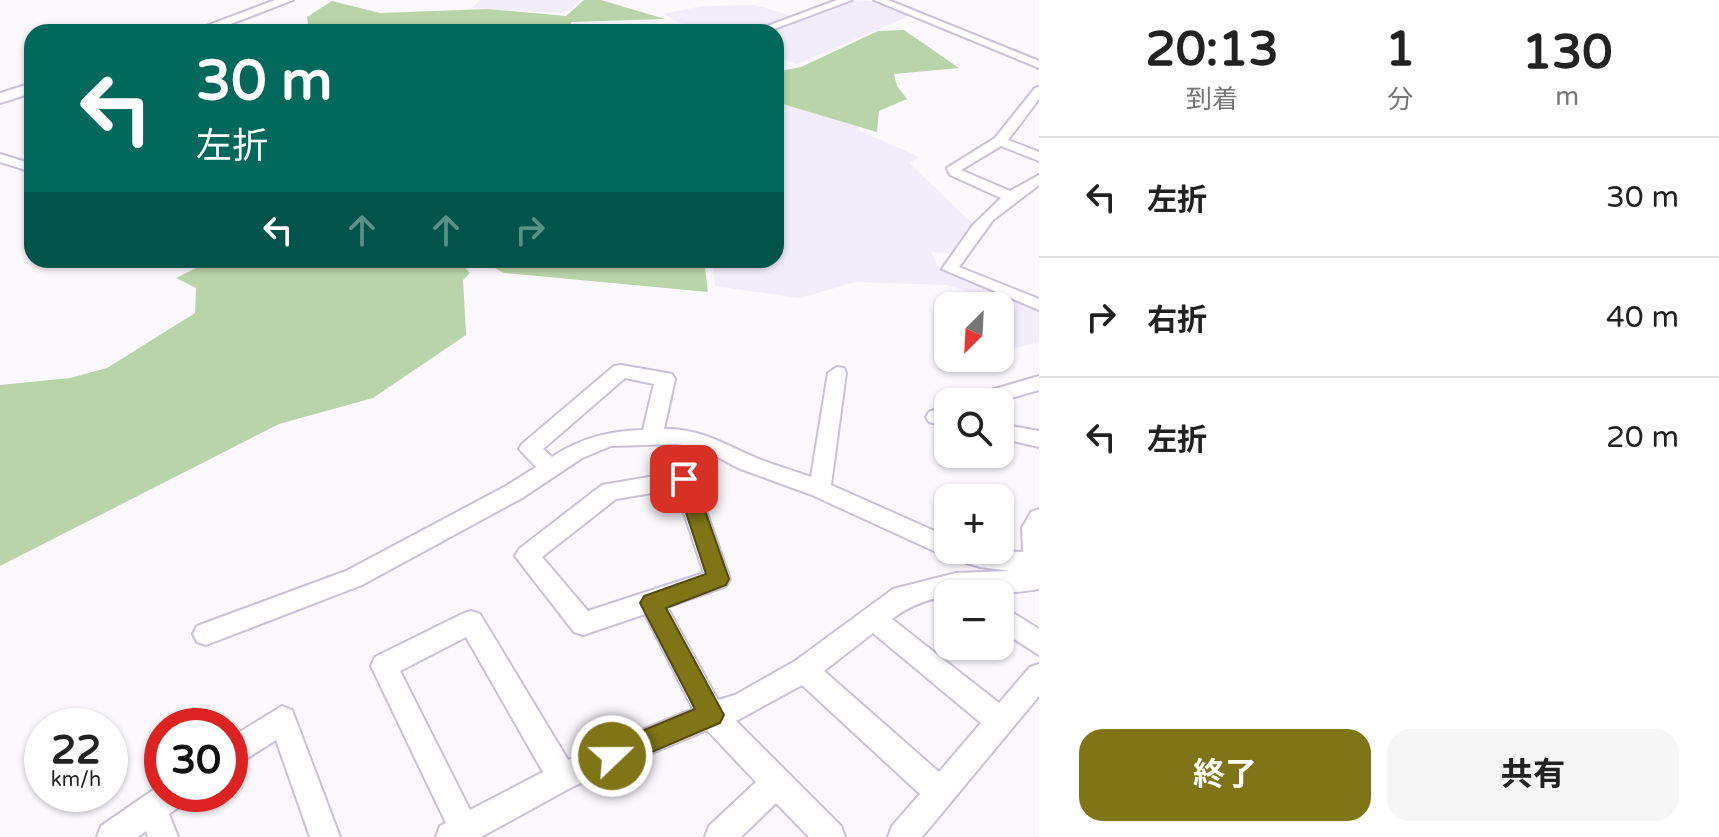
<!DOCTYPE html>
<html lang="ja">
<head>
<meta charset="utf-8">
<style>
	body { margin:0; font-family:"Varela Round","Noto Sans JP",sans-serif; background:#f6f6f6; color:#222; height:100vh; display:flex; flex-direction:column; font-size:30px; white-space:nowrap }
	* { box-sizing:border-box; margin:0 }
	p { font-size:26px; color:#767676 }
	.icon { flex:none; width:44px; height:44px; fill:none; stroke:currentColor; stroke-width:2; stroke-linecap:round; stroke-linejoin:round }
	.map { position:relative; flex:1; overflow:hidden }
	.side { display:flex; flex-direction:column; background:#fff; width:680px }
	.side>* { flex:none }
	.hud { position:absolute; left:24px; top:24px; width:760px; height:244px; border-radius:24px; box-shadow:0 2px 6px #0004; background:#00695c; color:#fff; overflow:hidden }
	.needle { width:52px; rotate:204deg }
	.buttons { position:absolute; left:934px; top:292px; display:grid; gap:16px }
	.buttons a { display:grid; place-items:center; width:80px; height:80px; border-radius:16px; background:#fff; box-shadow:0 2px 6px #0004; font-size:40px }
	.speed { position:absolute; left:24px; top:708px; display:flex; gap:16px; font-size:40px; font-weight:700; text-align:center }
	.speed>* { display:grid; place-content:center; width:104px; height:104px; border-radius:50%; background:#fff; box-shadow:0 2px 6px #0004; line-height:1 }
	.speed small { font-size:20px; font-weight:400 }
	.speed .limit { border:12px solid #d22; background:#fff; color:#111 }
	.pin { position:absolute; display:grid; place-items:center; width:68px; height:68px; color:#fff; margin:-34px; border-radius:16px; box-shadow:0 4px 12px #0006 }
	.me { position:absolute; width:88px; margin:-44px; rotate:68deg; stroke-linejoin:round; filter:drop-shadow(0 0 6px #0008) }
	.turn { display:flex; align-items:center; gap:28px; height:168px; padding:0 40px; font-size:36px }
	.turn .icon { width:104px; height:104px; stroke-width:2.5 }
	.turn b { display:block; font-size:56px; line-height:68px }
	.lanes { display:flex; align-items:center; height:76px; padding:0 40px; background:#0003; justify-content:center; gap:40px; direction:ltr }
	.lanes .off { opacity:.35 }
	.eta { display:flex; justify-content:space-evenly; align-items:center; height:136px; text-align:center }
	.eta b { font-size:48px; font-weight:700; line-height:56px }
	.cta { display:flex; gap:16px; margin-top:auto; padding:16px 40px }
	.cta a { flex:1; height:92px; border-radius:24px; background:#7f7416; color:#fff; font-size:32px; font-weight:700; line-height:92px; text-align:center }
	.cta a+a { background:#f6f6f6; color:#222 }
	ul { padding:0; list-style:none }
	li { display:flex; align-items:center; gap:24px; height:120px; padding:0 40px; border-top:2px solid #e0e0e0 }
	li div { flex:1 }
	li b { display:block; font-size:30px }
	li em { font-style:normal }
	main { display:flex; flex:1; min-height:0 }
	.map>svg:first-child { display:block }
	.built { fill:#f2edfb }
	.forest { fill:#b9d4a8 }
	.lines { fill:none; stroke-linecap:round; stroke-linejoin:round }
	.minor-casing { stroke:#cac1d9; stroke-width:4 }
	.tertiary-casing { stroke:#cac1d9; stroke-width:4 }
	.minor { fill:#fff; fill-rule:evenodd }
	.tertiary { fill:#fff; fill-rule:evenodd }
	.route { fill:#7f7416; stroke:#534b0e; stroke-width:2 }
</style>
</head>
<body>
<main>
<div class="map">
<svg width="1039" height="837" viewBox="0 0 1039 837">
	<rect width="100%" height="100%" fill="#fbf9fe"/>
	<g class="built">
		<path d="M 480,0 L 580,0 L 572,9 L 560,13 L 472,8 Z"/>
		<path d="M 858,0 L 879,2 L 914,14 L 797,64 L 776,57 L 776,32 L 698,32 L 663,14 L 702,6 L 755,5 L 803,19 Z"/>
		<path d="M 776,96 L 857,122 L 860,131 L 920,157 L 909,163 L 973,224 L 952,254 L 931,252 L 939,268 L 1039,311 L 1039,343 L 1000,351 L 1000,306 L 978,306 L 964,290 L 946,285 L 856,282 L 800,298 L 715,286 L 712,260 L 776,260 Z"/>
	</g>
	<g class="forest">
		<path d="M 584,0 L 601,0 L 665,19 L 571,22 L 570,32 L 309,32 L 307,17 L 332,1 L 380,13 L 487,9 L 566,16 Z"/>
		<path d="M 904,30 L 959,68 L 894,74 L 897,86 L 907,99 L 879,111 L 877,132 L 776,102 L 776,72 L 801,67 L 878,31 Z"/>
		<path d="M 212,260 L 458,260 L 470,273 L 463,280 L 466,335 L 373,398 L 279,424 L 0,566 L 0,385 L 70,378 L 107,368 L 195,313 L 196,288 L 176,278 Z"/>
		<path d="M 480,260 L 704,260 L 708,292 L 504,273 Z"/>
	</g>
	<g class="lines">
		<defs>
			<g id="minor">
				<path d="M 837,0 L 852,0 L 766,32 L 751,32 Z"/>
				<path d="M 874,0 L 888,0 L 1039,61 L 1039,68 Z"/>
				<path d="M 1039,87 L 1039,99 L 1008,140 L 1039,152 L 1039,161 L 1001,146 L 961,170 L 1010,191 L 1039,175 L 1039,185 L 993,220 L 959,267 L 1039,299 L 1039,310 L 942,269 L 973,225 L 1001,198 L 950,175 L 947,168 L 995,138 L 1035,88 Z"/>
				<path d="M 0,154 L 32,164 L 32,172 L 0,162 Z"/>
				<path d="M 621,365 L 672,374 L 675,379 L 664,429 C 698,428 722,443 752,456 C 771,465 792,470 811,477 L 828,373 L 837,367 L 844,368 L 846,373 L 831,485 L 948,537 L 948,550 L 1023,552 L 1022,528 L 1031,512 L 1039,509 L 1039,589 C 986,599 939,583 892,619 L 999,703 L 1030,667 L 1039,664 L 1039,696 L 922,837 L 888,837 L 892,826 L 920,794 L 802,685 L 736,721 L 841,826 L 845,837 L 809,837 L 776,803 L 741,837 L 705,837 L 709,826 L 756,782 L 707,730 L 572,787 L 481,837 L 436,837 L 440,826 L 446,823 L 371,666 L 375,657 L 462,614 L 471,611 L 480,614 L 568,760 L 693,709 L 645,614 L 583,635 L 574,632 L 515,556 L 519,549 L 602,485 L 684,471 L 692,473 L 695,479 L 730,579 L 726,586 L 667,607 L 718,700 L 735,695 L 795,661 L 893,589 L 956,573 L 1010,571 L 980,567 L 947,557 L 812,495 L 738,468 L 703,449 L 677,444 L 611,446 L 582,458 L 522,498 L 362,585 L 206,645 L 197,642 L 193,634 L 197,626 L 346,571 L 506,486 L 536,467 L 519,449 L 522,444 L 614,366 ZM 625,378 L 654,384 L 643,430 C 609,431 581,438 552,457 L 543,449 ZM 676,489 L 704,573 L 588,611 L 542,557 L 616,499 ZM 873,633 L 981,723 L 939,772 L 824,671 ZM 466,637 L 543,772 L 470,810 L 400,671 Z"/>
				<path d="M 1039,376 L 1039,390 L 997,402 L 964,402 L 967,397 Z"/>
				<path d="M 948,405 L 948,427 L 929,422 L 926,417 L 929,412 Z"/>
				<path d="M 1000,424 L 1039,431 L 1039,447 L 1000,438 Z"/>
				<path d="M 1000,605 L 1039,629 L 1039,655 L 1000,630 Z"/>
				<path d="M 282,706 L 292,710 L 340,837 L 310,837 L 276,740 L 230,769 L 230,738 Z"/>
				<path d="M 162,784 L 162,794 L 188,794 L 183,804 L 169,814 L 178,837 L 148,837 L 146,831 L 138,837 L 97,837 L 101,826 Z"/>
			</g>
			<g id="tertiary">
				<path d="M 275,0 L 293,0 L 210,32 L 190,32 Z"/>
				<path d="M 32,83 L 32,93 L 0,103 L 0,93 Z"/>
			</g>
		</defs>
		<use href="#minor" class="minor-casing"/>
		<use href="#tertiary" class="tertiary-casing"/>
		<use href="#minor" class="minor"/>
		<use href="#tertiary" class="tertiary"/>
	</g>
	<path class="route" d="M 684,471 L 691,474 L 694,479 L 729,579 L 726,585 L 666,608 L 724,715 L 720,723 L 612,769 L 603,765 L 599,756 L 603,747 L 695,709 L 640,603 L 644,596 L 706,574 L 675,479 L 677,474 Z"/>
</svg>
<div class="buttons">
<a><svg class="needle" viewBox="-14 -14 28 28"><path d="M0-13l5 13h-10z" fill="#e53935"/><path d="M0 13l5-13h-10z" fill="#767676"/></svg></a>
<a><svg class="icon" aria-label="search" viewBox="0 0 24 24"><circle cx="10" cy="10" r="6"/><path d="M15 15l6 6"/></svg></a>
<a>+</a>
<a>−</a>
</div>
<div class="speed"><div>22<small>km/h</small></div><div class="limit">30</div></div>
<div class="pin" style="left:684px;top:479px;background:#d93025"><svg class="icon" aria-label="arrive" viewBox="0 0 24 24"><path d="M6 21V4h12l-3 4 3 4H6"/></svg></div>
<svg class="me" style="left:612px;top:756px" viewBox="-20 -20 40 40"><circle r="17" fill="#7f7416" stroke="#fff" stroke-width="3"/><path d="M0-11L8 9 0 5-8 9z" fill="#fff"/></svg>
<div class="hud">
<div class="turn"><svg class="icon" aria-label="left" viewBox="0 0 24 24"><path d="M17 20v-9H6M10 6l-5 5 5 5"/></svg><div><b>30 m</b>左折</div></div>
<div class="lanes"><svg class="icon" aria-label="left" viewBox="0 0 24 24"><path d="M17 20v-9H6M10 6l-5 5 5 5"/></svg><svg class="icon off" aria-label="ahead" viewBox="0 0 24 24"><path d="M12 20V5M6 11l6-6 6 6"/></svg><svg class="icon off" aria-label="ahead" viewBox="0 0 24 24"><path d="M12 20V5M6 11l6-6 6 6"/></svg><svg class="icon off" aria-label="right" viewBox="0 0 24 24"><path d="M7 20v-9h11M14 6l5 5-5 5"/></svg></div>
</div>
</div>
<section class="side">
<div class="eta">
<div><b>20:13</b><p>到着</p></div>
<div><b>1</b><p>分</p></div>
<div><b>130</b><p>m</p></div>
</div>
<ul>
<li><svg class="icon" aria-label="left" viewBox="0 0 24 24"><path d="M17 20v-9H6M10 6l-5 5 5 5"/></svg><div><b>左折</b></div><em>30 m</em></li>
<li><svg class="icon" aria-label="right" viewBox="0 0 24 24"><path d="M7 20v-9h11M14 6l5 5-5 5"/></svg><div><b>右折</b></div><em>40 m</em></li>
<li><svg class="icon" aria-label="left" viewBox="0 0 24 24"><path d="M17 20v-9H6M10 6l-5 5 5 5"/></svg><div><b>左折</b></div><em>20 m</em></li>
</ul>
<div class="cta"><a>終了</a><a>共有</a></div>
</section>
</main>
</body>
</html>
